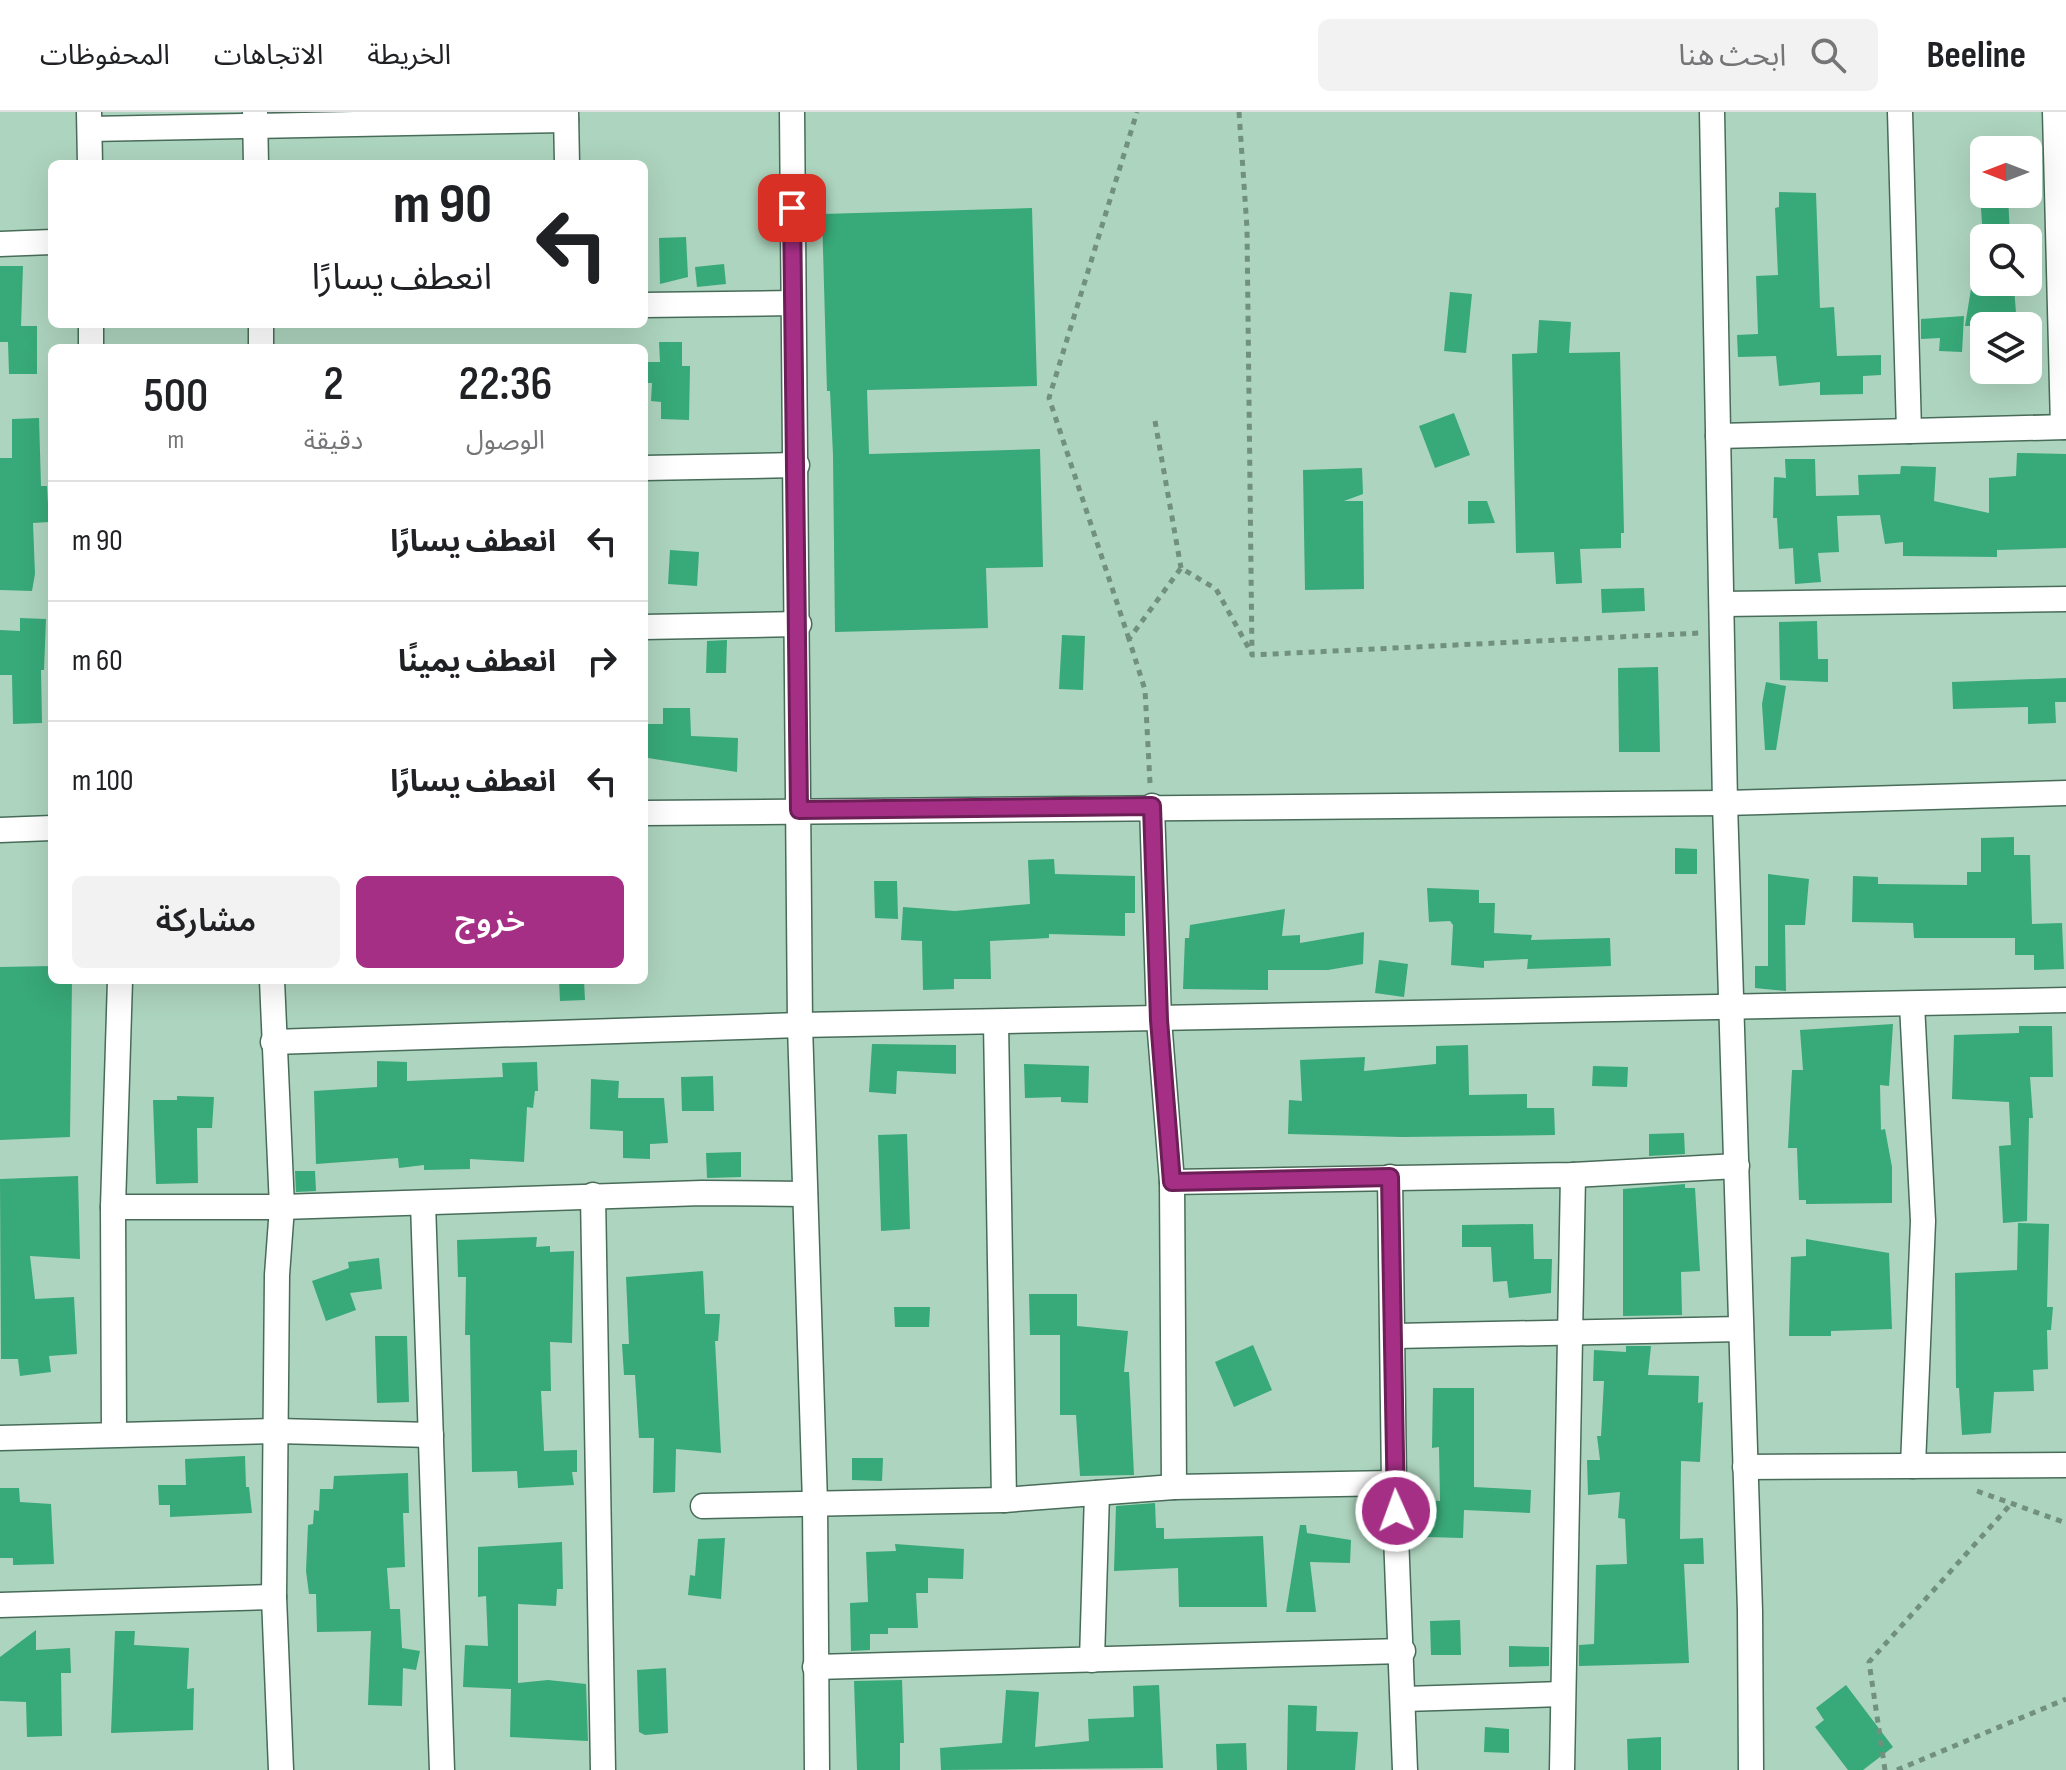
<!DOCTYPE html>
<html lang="ar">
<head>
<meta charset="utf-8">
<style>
	body { margin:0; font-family:"Sofia Sans Condensed","Noto Sans Arabic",sans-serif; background:#f2f2f2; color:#202124; direction:rtl; height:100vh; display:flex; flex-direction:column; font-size:30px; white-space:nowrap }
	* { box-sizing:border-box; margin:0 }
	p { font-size:26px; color:#757577 }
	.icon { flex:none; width:44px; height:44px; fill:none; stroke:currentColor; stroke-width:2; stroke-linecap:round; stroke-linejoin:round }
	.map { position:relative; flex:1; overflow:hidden; direction:ltr }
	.sheet { position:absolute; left:48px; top:232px; width:600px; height:640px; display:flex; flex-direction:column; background:#fff; border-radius:12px; box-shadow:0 8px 32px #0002; direction:rtl }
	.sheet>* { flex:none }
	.guide { position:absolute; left:48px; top:48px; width:600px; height:168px; border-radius:12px; box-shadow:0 8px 32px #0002; direction:rtl; background:#fff; color:#202124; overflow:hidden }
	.needle { width:52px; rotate:270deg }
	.fabs { position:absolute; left:1970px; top:24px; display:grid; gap:16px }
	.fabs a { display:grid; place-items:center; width:72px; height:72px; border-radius:12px; background:#fff; box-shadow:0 8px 32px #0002; font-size:40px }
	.pin { position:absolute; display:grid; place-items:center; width:68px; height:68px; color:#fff; margin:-34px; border-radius:16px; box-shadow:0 4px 12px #0006 }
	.me { position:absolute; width:88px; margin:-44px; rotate:358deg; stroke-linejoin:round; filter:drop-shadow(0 0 6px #0008) }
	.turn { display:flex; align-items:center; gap:28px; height:168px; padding:0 24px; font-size:36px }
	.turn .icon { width:104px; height:104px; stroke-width:2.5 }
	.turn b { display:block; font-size:56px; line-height:68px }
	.eta { display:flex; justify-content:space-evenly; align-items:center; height:136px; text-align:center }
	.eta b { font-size:48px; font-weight:600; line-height:56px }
	.cta { display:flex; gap:16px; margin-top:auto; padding:16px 24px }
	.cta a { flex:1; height:92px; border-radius:12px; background:#a62f86; color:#fff; font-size:32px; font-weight:600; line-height:92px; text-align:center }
	.cta a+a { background:#f2f2f2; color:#202124 }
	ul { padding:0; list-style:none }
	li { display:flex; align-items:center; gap:24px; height:120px; padding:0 24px; border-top:2px solid #e0e0e0 }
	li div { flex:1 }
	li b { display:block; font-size:30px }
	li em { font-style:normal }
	header { display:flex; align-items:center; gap:48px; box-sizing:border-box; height:112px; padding:0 40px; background:#fff; border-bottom:2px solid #e0e0e0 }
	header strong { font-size:38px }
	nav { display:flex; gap:44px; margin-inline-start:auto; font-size:28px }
	.search { width:560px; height:72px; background:#f2f2f2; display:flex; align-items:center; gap:20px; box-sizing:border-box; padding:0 28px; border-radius:12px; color:#757577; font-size:30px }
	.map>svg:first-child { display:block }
	.building { fill:#38a978 }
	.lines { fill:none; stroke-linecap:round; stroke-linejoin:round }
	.minor-casing { stroke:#486c59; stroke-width:27 }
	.path { stroke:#729080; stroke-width:5; stroke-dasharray:6 6; stroke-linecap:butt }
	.minor { stroke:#fff; stroke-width:24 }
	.route-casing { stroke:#6c1f57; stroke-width:20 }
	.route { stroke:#a62f86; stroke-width:14 }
</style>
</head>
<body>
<header>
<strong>Beeline</strong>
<div class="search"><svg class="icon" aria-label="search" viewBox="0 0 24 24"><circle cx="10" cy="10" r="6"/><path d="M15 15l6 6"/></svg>ابحث هنا</div>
<nav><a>الخريطة</a><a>الاتجاهات</a><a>المحفوظات</a></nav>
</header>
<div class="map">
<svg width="2066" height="1658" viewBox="0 0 2066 1658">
	<rect width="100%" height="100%" fill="#add4be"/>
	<g class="building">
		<path d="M 1779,80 L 1816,81 L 1820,196 L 1834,195 L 1837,244 L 1881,243 L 1881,263 L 1863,264 L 1863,282 L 1820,283 L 1820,270 L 1779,274 L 1776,244 L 1738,245 L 1737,223 L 1758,222 L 1756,164 L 1778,163 L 1775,96 L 1779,95 Z"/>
		<path d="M 1980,82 L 2008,82 L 2010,126 L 1983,126 Z"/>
		<path d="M 1032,96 L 1037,274 L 867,278 L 869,342 L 1040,337 L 1043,455 L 986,456 L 988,516 L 835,520 L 833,343 L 830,279 L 827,279 L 822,102 Z"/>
		<path d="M 686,125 L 688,165 L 660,172 L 659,126 Z"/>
		<path d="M 724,152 L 726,172 L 697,175 L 695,155 Z"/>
		<path d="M 0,154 L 23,154 L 21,214 L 37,214 L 37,262 L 9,262 L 8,230 L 0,230 Z"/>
		<path d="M 2014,175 L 2017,214 L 1965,214 L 1971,177 L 1995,181 L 1995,176 Z"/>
		<path d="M 1450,180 L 1472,182 L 1466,241 L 1444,239 Z"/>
		<path d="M 1964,204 L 1962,240 L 1939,239 L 1940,226 L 1921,227 L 1921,207 Z"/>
		<path d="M 1539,208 L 1571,210 L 1569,241 L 1620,240 L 1624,421 L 1621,421 L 1621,436 L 1580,437 L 1582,471 L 1556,472 L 1554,440 L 1516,441 L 1512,242 L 1537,241 Z"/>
		<path d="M 659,230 L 682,230 L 682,254 L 690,254 L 689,308 L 661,307 L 661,290 L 651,289 L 652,271 L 644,271 L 644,250 L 660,250 Z"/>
		<path d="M 1454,301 L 1470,343 L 1435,356 L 1419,314 Z"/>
		<path d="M 39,306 L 41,374 L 47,374 L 49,410 L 33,411 L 35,462 L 32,479 L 0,478 L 0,346 L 12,346 L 12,307 Z"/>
		<path d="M 2017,341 L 2066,342 L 2066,436 L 1997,438 L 1997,445 L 1903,444 L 1903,430 L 1885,432 L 1880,403 L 1837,404 L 1839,440 L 1818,441 L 1821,470 L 1795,472 L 1793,436 L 1779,437 L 1777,406 L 1773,406 L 1774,365 L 1786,366 L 1785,347 L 1815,347 L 1816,384 L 1859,383 L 1858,363 L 1900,362 L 1901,354 L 1936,355 L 1934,389 L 1989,401 L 1989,366 L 2016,364 Z"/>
		<path d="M 1362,356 L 1363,382 L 1344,389 L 1363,389 L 1364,477 L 1305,478 L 1303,358 Z"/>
		<path d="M 1468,389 L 1487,389 L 1495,411 L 1468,412 Z"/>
		<path d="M 670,438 L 699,440 L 697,474 L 668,472 Z"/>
		<path d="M 1644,476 L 1645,499 L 1602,501 L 1601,477 Z"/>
		<path d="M 20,506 L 46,507 L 44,558 L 41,558 L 42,611 L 13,612 L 12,563 L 0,563 L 0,518 L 20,519 Z"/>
		<path d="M 1817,509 L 1818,547 L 1828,547 L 1828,570 L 1780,568 L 1779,510 Z"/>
		<path d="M 1062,523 L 1085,524 L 1083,578 L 1059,577 Z"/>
		<path d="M 727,528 L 726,561 L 706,561 L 707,529 Z"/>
		<path d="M 1658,555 L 1660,640 L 1619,640 L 1618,556 Z"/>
		<path d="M 2066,566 L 2066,590 L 2055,590 L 2056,611 L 2028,612 L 2028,595 L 1953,597 L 1952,570 Z"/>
		<path d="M 1766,570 L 1786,574 L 1776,638 L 1765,638 L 1762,592 Z"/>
		<path d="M 663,596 L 690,596 L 691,624 L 738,626 L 737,660 L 648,646 L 648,612 L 663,612 Z"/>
		<path d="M 2014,725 L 2014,743 L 2030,743 L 2032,812 L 2062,811 L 2064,857 L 2034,858 L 2034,843 L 2015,843 L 2015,826 L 1914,826 L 1913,811 L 1852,810 L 1853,764 L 1878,765 L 1878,772 L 1967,773 L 1967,760 L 1981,760 L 1981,726 Z"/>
		<path d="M 1675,736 L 1697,737 L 1697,762 L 1675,762 Z"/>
		<path d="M 1054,747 L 1055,762 L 1135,764 L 1135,801 L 1125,801 L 1125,824 L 1049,822 L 1049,826 L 990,829 L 991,867 L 954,867 L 954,877 L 923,878 L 922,829 L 901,828 L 903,795 L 955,799 L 1030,792 L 1028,748 Z"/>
		<path d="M 1768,762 L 1809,767 L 1805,813 L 1785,813 L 1786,879 L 1755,876 L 1755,854 L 1768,854 Z"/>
		<path d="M 874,769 L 897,769 L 898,807 L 875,806 Z"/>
		<path d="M 1427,776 L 1479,778 L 1479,791 L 1495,791 L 1494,821 L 1532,823 L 1531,828 L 1610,826 L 1611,854 L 1527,857 L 1528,847 L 1484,849 L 1484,856 L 1451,853 L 1453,813 L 1450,809 L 1429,810 Z"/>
		<path d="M 1285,797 L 1282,824 L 1300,823 L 1300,831 L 1364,820 L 1363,852 L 1328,858 L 1268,858 L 1268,878 L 1183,877 L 1185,826 L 1189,826 L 1190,813 Z"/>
		<path d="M 1379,848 L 1408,852 L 1404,885 L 1375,881 Z"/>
		<path d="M 52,854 L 52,868 L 72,868 L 70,1025 L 0,1028 L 0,855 Z"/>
		<path d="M 559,868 L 584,868 L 585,888 L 560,889 Z"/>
		<path d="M 1893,912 L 1889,974 L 1880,973 L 1881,1018 L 1885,1017 L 1892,1055 L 1892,1091 L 1806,1092 L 1806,1088 L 1799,1088 L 1797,1036 L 1788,1036 L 1792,958 L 1803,958 L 1800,918 Z"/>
		<path d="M 2019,914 L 2052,914 L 2053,965 L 2030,965 L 2033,1006 L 2029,1006 L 2027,1109 L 2003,1111 L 1999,1034 L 2011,1033 L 2009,990 L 1952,987 L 1954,923 L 2019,921 Z"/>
		<path d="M 872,932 L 956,933 L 956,962 L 897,959 L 896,982 L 869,980 Z"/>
		<path d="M 1468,933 L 1469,983 L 1527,982 L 1527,996 L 1554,996 L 1555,1023 L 1402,1025 L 1288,1022 L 1289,988 L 1302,989 L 1300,948 L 1365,945 L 1364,959 L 1436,952 L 1436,934 Z"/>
		<path d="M 377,949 L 407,950 L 407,969 L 503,965 L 502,951 L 537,950 L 538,979 L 535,979 L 533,996 L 527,995 L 524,1050 L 470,1047 L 470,1057 L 424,1058 L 424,1053 L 399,1056 L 398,1046 L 316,1052 L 314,979 L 377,975 Z"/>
		<path d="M 1024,952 L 1089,954 L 1088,991 L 1061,990 L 1061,985 L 1025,986 Z"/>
		<path d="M 1593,954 L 1628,955 L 1627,975 L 1592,974 Z"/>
		<path d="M 713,964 L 714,999 L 682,999 L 681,965 Z"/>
		<path d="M 591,967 L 619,969 L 618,986 L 664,986 L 668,1031 L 650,1032 L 650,1047 L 623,1046 L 623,1019 L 590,1017 Z"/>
		<path d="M 177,984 L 214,985 L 212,1016 L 197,1016 L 198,1071 L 156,1072 L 153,988 L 177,988 Z"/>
		<path d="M 1684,1021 L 1685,1042 L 1649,1044 L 1649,1022 Z"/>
		<path d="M 907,1022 L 910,1117 L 881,1119 L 878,1023 Z"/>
		<path d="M 741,1040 L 741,1065 L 707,1066 L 706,1041 Z"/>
		<path d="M 295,1059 L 315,1059 L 316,1079 L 296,1080 Z"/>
		<path d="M 78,1064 L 80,1147 L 30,1144 L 35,1187 L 74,1185 L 77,1242 L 49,1244 L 51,1260 L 20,1264 L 18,1247 L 1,1247 L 0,1067 Z"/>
		<path d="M 1685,1072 L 1685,1076 L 1695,1076 L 1700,1159 L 1681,1160 L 1682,1203 L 1623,1204 L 1623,1077 Z"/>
		<path d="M 2018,1111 L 2049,1112 L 2047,1195 L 2053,1195 L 2051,1218 L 2047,1218 L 2048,1257 L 2033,1258 L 2034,1279 L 1994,1280 L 1991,1321 L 1962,1323 L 1959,1276 L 1956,1276 L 1955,1161 L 2017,1158 Z"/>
		<path d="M 1533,1112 L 1534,1147 L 1552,1147 L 1551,1181 L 1509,1186 L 1507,1169 L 1493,1170 L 1491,1135 L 1462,1135 L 1462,1113 Z"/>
		<path d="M 537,1125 L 536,1135 L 550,1134 L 550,1140 L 574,1139 L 572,1231 L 550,1230 L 551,1279 L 541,1279 L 544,1339 L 577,1338 L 577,1360 L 572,1360 L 574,1373 L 518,1376 L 517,1359 L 472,1360 L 470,1223 L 465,1223 L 466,1165 L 458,1165 L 457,1128 Z"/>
		<path d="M 1806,1127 L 1889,1141 L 1892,1217 L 1831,1219 L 1831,1224 L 1789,1224 L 1791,1145 L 1806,1144 Z"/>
		<path d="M 379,1146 L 382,1177 L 350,1181 L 356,1198 L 326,1209 L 312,1169 L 349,1156 L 348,1150 Z"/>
		<path d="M 703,1159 L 705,1202 L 720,1202 L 718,1229 L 715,1229 L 721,1341 L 676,1337 L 675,1380 L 653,1381 L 654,1326 L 639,1326 L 635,1263 L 624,1263 L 622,1232 L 629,1232 L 626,1165 Z"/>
		<path d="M 1029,1182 L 1077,1182 L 1077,1214 L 1128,1219 L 1124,1260 L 1129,1260 L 1134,1363 L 1080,1364 L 1076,1303 L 1060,1303 L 1060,1223 L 1030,1223 Z"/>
		<path d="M 894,1195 L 930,1195 L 929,1215 L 895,1215 Z"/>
		<path d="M 375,1224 L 407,1224 L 409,1290 L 377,1291 Z"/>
		<path d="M 1253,1233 L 1272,1278 L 1234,1295 L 1215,1250 Z"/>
		<path d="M 1626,1234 L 1651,1234 L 1648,1263 L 1699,1264 L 1698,1291 L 1703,1290 L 1700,1350 L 1681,1349 L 1680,1427 L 1703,1426 L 1704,1452 L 1684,1452 L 1689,1551 L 1579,1554 L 1579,1533 L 1594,1532 L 1596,1453 L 1627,1452 L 1625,1407 L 1618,1406 L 1620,1380 L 1588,1383 L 1587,1348 L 1600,1348 L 1597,1324 L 1601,1324 L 1604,1269 L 1593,1269 L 1594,1238 L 1626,1240 Z"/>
		<path d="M 1433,1276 L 1474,1276 L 1474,1375 L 1531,1378 L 1530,1401 L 1464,1398 L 1463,1426 L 1425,1425 L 1426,1388 L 1440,1389 L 1439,1335 L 1432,1336 Z"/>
		<path d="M 245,1344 L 246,1375 L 249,1375 L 252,1401 L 170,1405 L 170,1393 L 159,1393 L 158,1373 L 186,1373 L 185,1347 Z"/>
		<path d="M 852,1346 L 883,1346 L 882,1369 L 852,1368 Z"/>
		<path d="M 408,1361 L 409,1401 L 403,1401 L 405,1455 L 387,1456 L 390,1497 L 400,1497 L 402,1536 L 420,1539 L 416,1558 L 403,1556 L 402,1594 L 368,1593 L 371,1519 L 317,1520 L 316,1482 L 309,1482 L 306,1459 L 308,1413 L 313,1412 L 314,1398 L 319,1399 L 320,1377 L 333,1377 L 334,1364 Z"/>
		<path d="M 0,1376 L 19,1376 L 20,1390 L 51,1392 L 54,1452 L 13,1453 L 13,1446 L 0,1446 Z"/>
		<path d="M 1155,1391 L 1156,1416 L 1164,1416 L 1164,1427 L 1263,1424 L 1267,1495 L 1179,1495 L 1178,1456 L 1114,1459 L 1116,1394 Z"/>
		<path d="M 1300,1413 L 1306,1413 L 1307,1421 L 1351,1428 L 1350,1451 L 1310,1450 L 1316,1500 L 1286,1500 Z"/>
		<path d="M 725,1426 L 721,1487 L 688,1483 L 690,1463 L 695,1464 L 698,1427 Z"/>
		<path d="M 562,1430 L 563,1477 L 557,1477 L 556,1494 L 518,1492 L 518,1571 L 548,1568 L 586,1572 L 588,1629 L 510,1625 L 511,1577 L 463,1575 L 465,1533 L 488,1534 L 486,1484 L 478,1485 L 478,1435 Z"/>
		<path d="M 895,1432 L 964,1437 L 963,1467 L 928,1466 L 928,1481 L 916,1481 L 918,1516 L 888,1516 L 888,1522 L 870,1522 L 870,1538 L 851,1539 L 850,1491 L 868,1490 L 866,1440 L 896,1439 Z"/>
		<path d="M 1460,1508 L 1461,1543 L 1431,1543 L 1430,1509 Z"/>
		<path d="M 36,1518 L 36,1538 L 70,1536 L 71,1561 L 61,1561 L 62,1624 L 27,1625 L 26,1590 L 0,1589 L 0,1545 Z"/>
		<path d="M 115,1519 L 135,1519 L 134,1533 L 189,1536 L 187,1577 L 194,1576 L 193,1618 L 111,1621 Z"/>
		<path d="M 1509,1534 L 1549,1535 L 1549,1554 L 1509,1555 Z"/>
		<path d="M 666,1556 L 668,1621 L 645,1623 L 639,1620 L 637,1558 Z"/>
		<path d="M 902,1568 L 904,1631 L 900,1631 L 900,1658 L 857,1658 L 854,1569 Z"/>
		<path d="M 1159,1573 L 1163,1656 L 941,1658 L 940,1636 L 1002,1631 L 1006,1578 L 1039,1580 L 1035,1635 L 1089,1629 L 1088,1607 L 1134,1605 L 1133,1574 Z"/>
		<path d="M 1846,1573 L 1893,1635 L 1863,1658 L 1848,1658 L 1815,1615 L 1824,1608 L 1816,1596 Z"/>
		<path d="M 1288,1593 L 1317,1594 L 1316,1619 L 1358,1620 L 1355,1658 L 1287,1658 Z"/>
		<path d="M 1485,1615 L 1509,1617 L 1509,1641 L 1484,1640 Z"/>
		<path d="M 1661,1625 L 1661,1658 L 1628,1658 L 1627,1627 Z"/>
		<path d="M 1246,1631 L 1247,1658 L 1217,1658 L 1216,1632 Z"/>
	</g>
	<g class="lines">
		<defs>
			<g id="minor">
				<path d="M 89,0 L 90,52"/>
				<path d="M 255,0 L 256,52"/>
				<path d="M 566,0 L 567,52"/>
				<path d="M 792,0 L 800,913 L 815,1391 L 817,1658"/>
				<path d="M 1712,0 L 1725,691 L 1750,1499 L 1751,1658"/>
				<path d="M 1900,0 L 1909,319"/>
				<path d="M 2055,0 L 2063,315"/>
				<path d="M 90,17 L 566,8"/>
				<path d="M 0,132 L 52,130"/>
				<path d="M 644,193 L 793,191"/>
				<path d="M 91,212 L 91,236"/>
				<path d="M 261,212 L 261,236"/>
				<path d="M 1718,324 L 2066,315"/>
				<path d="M 644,356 L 797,353"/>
				<path d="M 1722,492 L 2066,487"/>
				<path d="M 644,515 L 799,512"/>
				<path d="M 1152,694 L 1159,908 L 1172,1070 L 1174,1375"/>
				<path d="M 644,701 L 1725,691 L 2066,681"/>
				<path d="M 0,718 L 52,716"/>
				<path d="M 272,868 L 282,1095 L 277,1163 L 274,1485 L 281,1658"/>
				<path d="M 1912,892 L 1923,1109 L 1913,1354"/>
				<path d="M 996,910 L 1004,1388"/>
				<path d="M 273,930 L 800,913 L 2066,888"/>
				<path d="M 1390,1065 L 1394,1371 L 1405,1658"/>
				<path d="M 1172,1070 L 1573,1063 L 1737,1054"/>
				<path d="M 593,1083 L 603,1658"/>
				<path d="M 423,1091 L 442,1658"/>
				<path d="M 113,1095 L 282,1095 L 702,1081 L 805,1082"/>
				<path d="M 1395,1224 L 1741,1217"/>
				<path d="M 114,1322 L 113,1095 L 120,868"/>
				<path d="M 0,1326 L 277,1319 L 431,1323"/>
				<path d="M 1745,1355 L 2066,1353"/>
				<path d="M 703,1394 L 1004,1388 L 1174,1375 L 1394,1371"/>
				<path d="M 0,1493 L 274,1485"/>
				<path d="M 1092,1548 L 1097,1381"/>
				<path d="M 815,1555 L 1403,1539"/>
				<path d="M 1404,1587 L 1562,1582"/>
				<path d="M 1562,1658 L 1573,1063"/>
			</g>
		</defs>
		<use href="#minor" class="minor-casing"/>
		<g class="path">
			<path d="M 1239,0 L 1247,116 L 1252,543 L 1700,521"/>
			<path d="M 1155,309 L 1181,456"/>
			<path d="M 1129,527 L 1049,286 L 1137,0"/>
			<path d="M 1150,671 L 1145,578 L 1129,527 L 1181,456 L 1216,477 L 1252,542"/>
			<path d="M 1977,1379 L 2066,1411"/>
			<path d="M 1885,1658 L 1869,1550 L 2011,1392"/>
			<path d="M 1897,1658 L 2066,1587"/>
		</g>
		<use href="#minor" class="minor"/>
	</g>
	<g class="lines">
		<defs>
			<path id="route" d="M 792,96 L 799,698 L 1152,694 L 1159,908 L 1172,1070 L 1390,1065 L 1396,1399"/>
		</defs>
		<use href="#route" class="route-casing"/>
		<use href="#route" class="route"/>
	</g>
</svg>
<div class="fabs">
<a><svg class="needle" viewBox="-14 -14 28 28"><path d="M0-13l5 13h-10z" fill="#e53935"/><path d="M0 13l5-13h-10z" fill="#757577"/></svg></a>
<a><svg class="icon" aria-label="search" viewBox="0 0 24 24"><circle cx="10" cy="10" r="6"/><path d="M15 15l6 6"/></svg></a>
<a><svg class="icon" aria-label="layers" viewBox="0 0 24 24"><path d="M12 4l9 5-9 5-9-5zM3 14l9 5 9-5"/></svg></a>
</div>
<div class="pin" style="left:792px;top:96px;background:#d93025"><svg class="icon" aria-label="arrive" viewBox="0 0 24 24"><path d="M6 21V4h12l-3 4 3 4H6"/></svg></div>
<svg class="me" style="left:1396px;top:1399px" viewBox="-20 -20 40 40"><circle r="17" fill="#a62f86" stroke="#fff" stroke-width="3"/><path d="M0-11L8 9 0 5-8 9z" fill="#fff"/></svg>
<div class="guide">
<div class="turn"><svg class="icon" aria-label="left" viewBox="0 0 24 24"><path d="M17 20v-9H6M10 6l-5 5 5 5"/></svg><div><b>90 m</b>انعطف يسارًا</div></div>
</div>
<section class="sheet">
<div class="eta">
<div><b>22:36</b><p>الوصول</p></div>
<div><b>2</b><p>دقيقة</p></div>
<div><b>500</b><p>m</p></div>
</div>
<ul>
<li><svg class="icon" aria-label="left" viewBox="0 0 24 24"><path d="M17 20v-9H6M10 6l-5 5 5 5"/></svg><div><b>انعطف يسارًا</b></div><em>90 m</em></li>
<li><svg class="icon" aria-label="right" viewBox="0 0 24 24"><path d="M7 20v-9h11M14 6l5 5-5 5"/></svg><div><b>انعطف يمينًا</b></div><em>60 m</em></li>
<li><svg class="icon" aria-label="left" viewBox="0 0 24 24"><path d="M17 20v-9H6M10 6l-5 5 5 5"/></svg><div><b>انعطف يسارًا</b></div><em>100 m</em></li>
</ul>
<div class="cta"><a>خروج</a><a>مشاركة</a></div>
</section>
</div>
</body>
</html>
